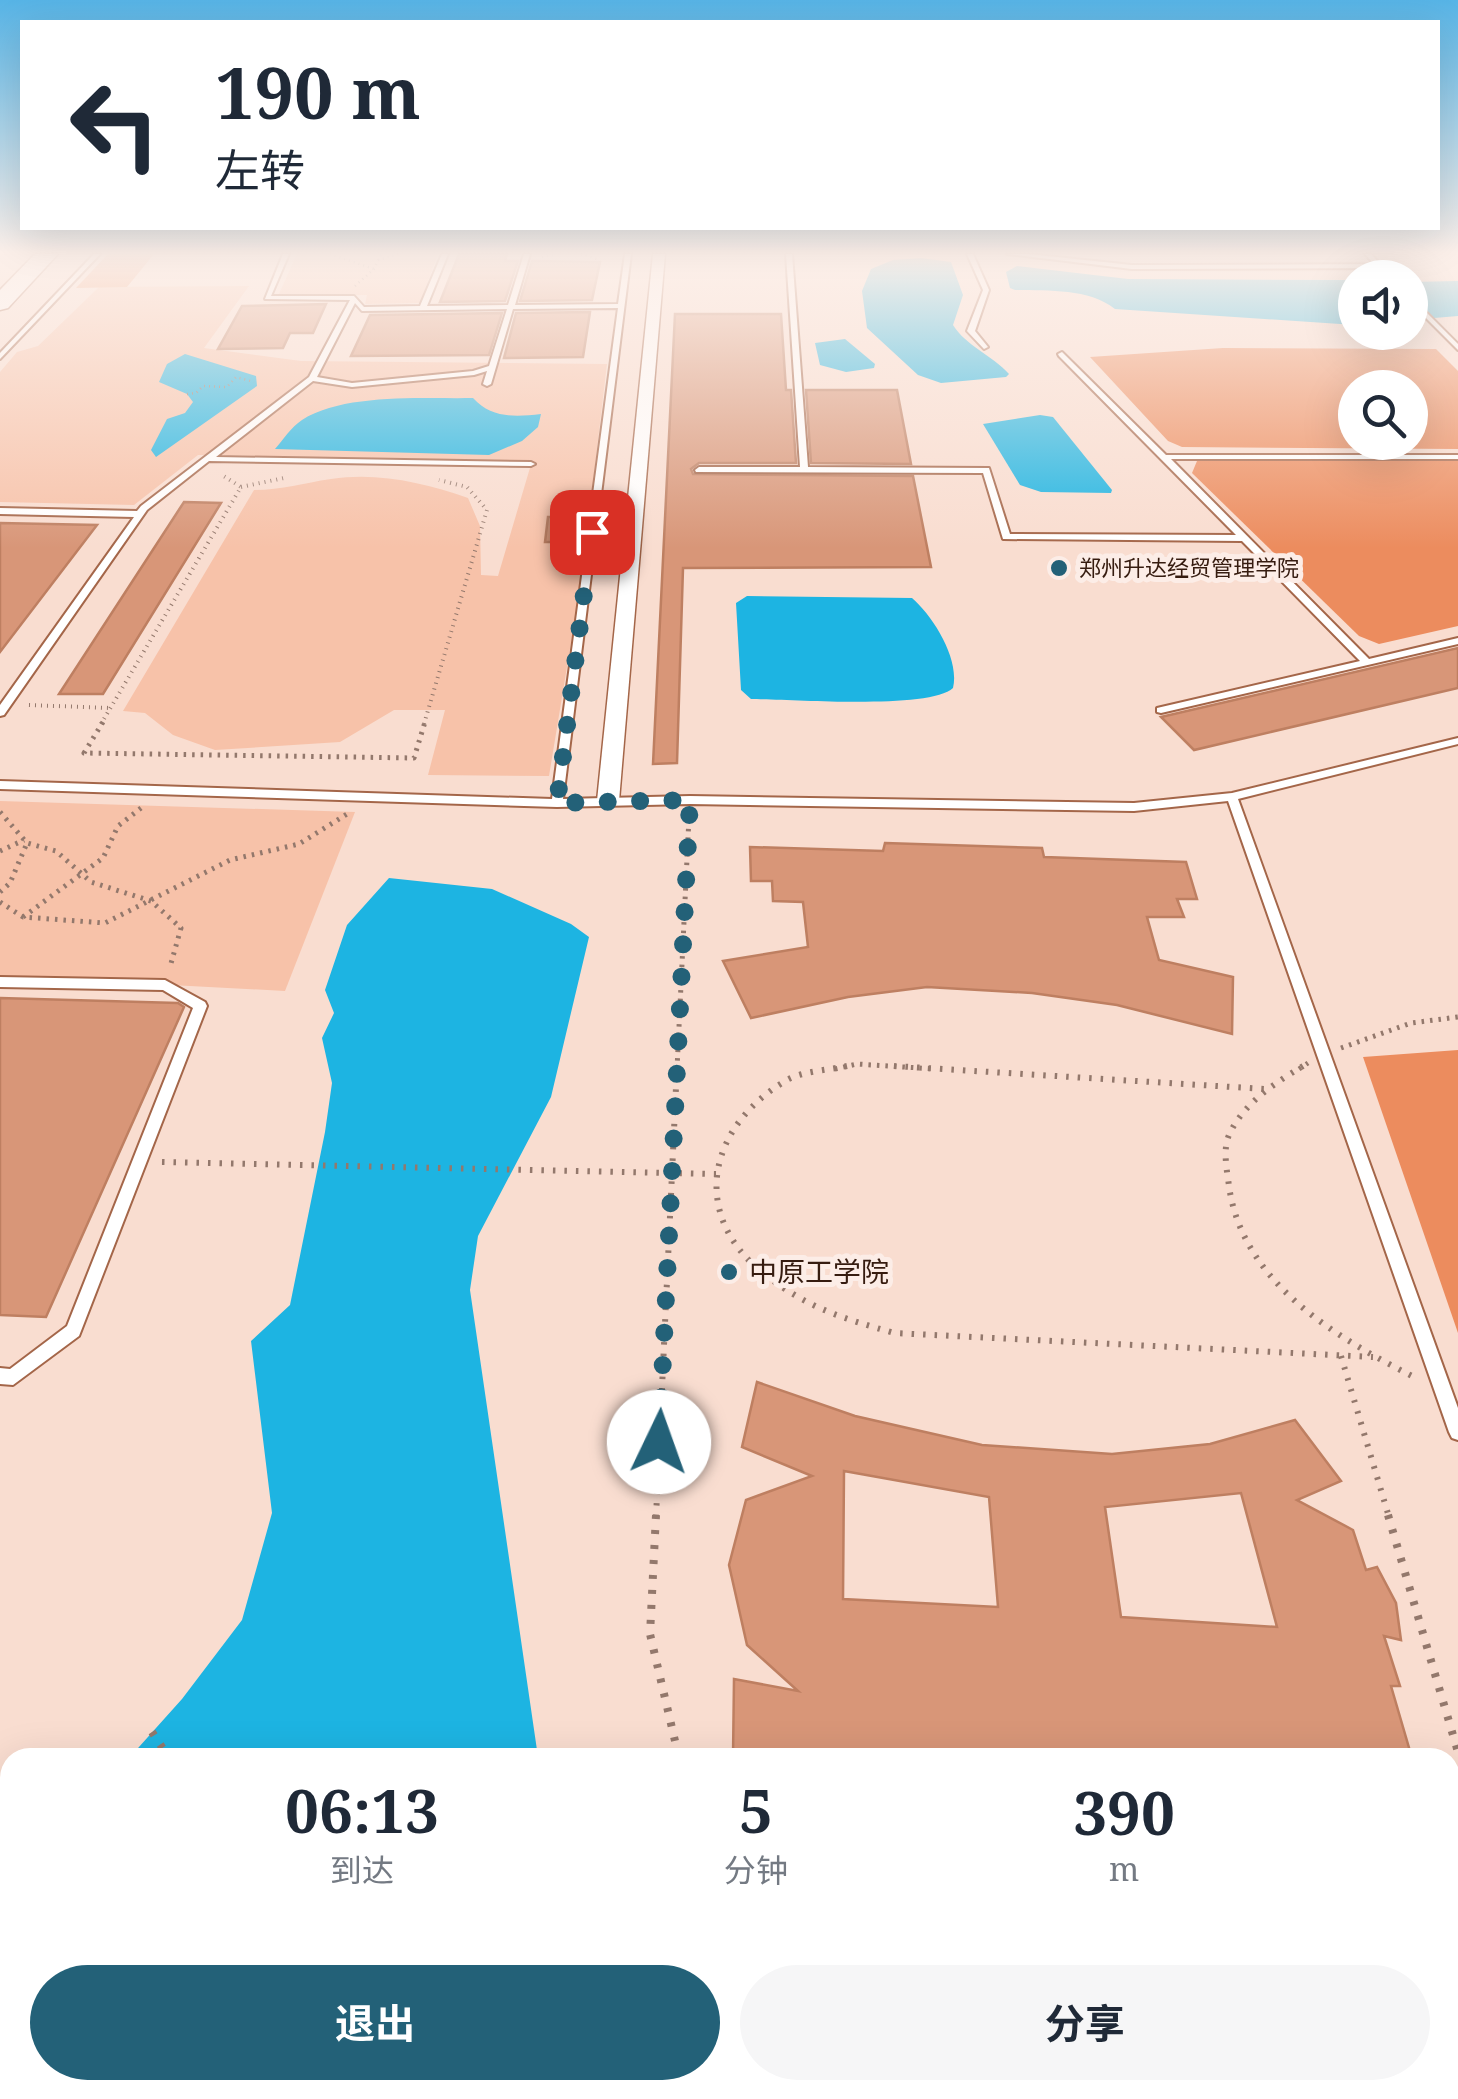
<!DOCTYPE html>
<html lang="zh">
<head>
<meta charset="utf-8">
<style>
	body { margin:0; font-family:"Noto Serif","Noto Sans SC",serif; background:#f6f6f7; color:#1f2937; height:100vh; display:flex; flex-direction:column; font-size:38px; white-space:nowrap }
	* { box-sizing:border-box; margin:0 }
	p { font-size:32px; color:#747a83 }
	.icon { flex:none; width:55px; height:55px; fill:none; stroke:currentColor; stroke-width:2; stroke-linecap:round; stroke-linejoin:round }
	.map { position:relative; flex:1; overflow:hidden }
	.details { position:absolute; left:0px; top:1748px; width:1460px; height:352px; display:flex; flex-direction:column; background:#fff; border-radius:30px 30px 0 0; box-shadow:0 10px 40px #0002 }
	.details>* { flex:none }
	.top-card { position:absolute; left:20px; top:20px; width:1420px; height:210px; border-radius:0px; box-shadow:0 10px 40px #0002; background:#fff; color:#1f2937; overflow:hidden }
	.tools { position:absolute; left:1338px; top:260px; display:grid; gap:20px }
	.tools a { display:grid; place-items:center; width:90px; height:90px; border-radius:50%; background:#fff; box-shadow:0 10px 40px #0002; font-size:50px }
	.pin { position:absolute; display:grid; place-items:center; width:85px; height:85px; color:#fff; margin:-42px; border-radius:20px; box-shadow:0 5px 15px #0006 }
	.me { position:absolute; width:110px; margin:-55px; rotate:3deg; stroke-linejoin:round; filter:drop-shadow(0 0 8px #0008) }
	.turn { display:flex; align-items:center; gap:35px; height:210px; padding:0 30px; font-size:45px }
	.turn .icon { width:130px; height:130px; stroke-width:2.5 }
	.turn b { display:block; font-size:70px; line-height:85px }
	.eta { display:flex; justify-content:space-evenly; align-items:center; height:170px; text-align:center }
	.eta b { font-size:60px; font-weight:700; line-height:70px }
	.cta { display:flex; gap:20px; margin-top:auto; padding:20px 30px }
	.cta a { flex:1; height:115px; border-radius:60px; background:#236178; color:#fff; font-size:40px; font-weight:700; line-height:115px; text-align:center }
	.cta a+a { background:#f6f6f7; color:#1f2937 }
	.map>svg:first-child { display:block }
	.green { fill:#f7c2a9 }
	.forest { fill:#ec8c5e; fill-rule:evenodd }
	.water { fill:#1db4e2 }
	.building { fill:#d89678; stroke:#be7f61; stroke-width:2.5; fill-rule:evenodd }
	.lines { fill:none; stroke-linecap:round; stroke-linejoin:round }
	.service-casing { stroke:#a46649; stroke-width:4 }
	.minor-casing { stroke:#a46649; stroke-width:3 }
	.trunk-casing { stroke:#a46649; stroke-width:3 }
	.path-far4 { stroke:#93786c; stroke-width:2.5; stroke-dasharray:1 4; stroke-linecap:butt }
	.path-far3 { stroke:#93786c; stroke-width:4; stroke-dasharray:1 5; stroke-linecap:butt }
	.path-far2 { stroke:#93786c; stroke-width:5; stroke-dasharray:2.5 6; stroke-linecap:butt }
	.path-far1 { stroke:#93786c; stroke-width:6; stroke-dasharray:2.5 9; stroke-linecap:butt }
	.path { stroke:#93786c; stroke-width:8; stroke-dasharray:4 11; stroke-linecap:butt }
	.service { fill:#fff; fill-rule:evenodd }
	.minor { fill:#fff; fill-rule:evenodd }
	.trunk { fill:#fff; fill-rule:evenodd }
	.route { stroke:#236178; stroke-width:18; stroke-dasharray:0 32.4 }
	.poi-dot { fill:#236178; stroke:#fcede7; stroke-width:4 }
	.labels { text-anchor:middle; stroke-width:10; stroke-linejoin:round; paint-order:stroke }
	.far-poi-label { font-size:22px; fill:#361c10; stroke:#fcede7; text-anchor:start }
	.poi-label { font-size:28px; fill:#361c10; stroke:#fcede7; text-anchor:start }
</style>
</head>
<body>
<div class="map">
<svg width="1458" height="2099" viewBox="0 0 1458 2099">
	<rect width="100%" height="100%" fill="#f9ddd0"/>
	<g class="green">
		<path d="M 297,254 L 438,254 L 420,303 L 365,304 L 367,295 L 278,296 Z"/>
		<path d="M 249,286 L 204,348 L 301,361 L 607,364 L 582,576 L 549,776 L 428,775 L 445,710 L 394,710 L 340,742 L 215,750 L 173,735 L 145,713 L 123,711 L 254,490 C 283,490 303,483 331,479 C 379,472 424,483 468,498 L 480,526 L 481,575 L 498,576 L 532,461 L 198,455 L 134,505 L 0,502 L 0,372 L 17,352 L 38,346 L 99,287 Z"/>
		<path d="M 0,801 L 355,812 L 285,991 L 0,976 Z"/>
	</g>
	<g class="forest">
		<path d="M 108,254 L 154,254 L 127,287 L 76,288 Z"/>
		<path d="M 1223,348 L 1436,349 L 1458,371 L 1458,449 L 1182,447 L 1168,441 L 1090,357 ZM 1355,388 L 1410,388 L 1410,442 L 1355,442 Z"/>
		<path d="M 1197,461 L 1458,461 L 1458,626 L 1379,644 L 1359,636 L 1192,473 Z"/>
		<path d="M 1458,1050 L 1458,1333 L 1363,1057 Z"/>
	</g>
	<g class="water">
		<path d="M 921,258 L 951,262 L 963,295 L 953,325 C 966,346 992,355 1009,374 L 1006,377 L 941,383 L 918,375 L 867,328 L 862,291 L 871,269 L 893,260 Z"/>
		<path d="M 1017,266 L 1128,279 L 1355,280 L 1355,325 L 1115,309 C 1088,288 1049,291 1015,290 L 1010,288 L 1006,272 Z"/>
		<path d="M 1458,281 L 1458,316 L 1410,320 L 1410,282 Z"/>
		<path d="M 845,339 L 875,364 L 874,368 L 846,372 L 820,365 L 815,343 Z"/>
		<path d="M 185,354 L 256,376 L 257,386 L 156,457 L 151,450 L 167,419 L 185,413 L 193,402 L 187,394 L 159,382 L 167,364 Z"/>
		<path d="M 473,398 C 491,418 514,417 541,414 L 538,427 L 522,441 L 489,455 L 275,449 C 283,440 291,427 302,420 C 344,393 423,399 473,398 Z"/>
		<path d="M 1040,415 L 1053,417 L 1112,490 L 1111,493 L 1041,492 L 1020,485 L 983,424 Z"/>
		<path d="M 747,596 L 912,598 C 933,616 960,659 953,688 C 930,710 789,699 751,699 L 741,690 L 736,603 Z"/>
		<path d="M 389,878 L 492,889 L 571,924 L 589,937 L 551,1097 L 478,1236 L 470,1290 L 538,1757 L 130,1757 L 182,1699 L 242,1620 L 272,1513 L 251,1341 L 290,1305 L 325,1132 L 332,1083 L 322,1038 L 334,1013 L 325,990 L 347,925 Z"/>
		<path d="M 10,1928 L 10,2090 L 396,2090 L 392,2099 L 0,2099 L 0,1941 Z"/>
	</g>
	<g class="building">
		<path d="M 459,254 L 507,254 L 505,261 L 518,261 L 505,301 L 440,302 Z"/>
		<path d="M 532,261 L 600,262 L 592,300 L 520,301 Z"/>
		<path d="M 326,304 L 313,333 L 290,333 L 283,348 L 218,349 L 242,306 Z"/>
		<path d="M 590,312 L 583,357 L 504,358 L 516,313 Z"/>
		<path d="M 502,313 L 489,355 L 351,356 L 370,315 Z"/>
		<path d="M 675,314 L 781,314 L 786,390 L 791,390 L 796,463 L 699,463 L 691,469 L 693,474 L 913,476 L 931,567 L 683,568 L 677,763 L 653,764 Z"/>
		<path d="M 806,390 L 897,390 L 911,464 L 811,463 Z"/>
		<path d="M 184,502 L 221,503 L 103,694 L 59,694 Z"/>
		<path d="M 548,517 L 572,517 L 569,542 L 545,542 Z"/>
		<path d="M 0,523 L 97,525 L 0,652 Z"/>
		<path d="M 1458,648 L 1458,688 L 1194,750 L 1161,717 Z"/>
		<path d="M 885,843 L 1042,848 L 1044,857 L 1186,862 L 1197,899 L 1177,899 L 1184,917 L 1147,917 L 1159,960 L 1233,977 L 1232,1034 L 1117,1005 L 1032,993 L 927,987 L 848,997 L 751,1018 L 723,961 L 808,947 L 803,902 L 773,901 L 772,881 L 751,881 L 750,847 L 883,851 Z"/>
		<path d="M 0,998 L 178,1003 L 184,1007 L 46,1317 L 0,1315 Z"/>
		<path d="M 757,1382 L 855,1416 L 982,1445 L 1112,1454 L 1210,1444 L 1295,1420 L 1341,1481 L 1297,1500 L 1353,1530 L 1366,1570 L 1377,1567 L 1396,1603 L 1401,1640 L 1384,1636 L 1400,1686 L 1391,1686 L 1412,1758 L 733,1758 L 734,1679 L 798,1691 L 747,1645 L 729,1565 L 746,1500 L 812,1476 L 742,1447 ZM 844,1471 L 989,1497 L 998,1607 L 843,1599 ZM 1241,1493 L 1277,1627 L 1121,1617 L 1105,1507 Z"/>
	</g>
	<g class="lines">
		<defs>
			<g id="service">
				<path d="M 94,254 L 100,254 L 0,359 L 0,353 Z"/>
				<path d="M 283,254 L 289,254 L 271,296 L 354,296 L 364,307 L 420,306 L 442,254 L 448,254 L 427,306 L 508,305 L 524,254 L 530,254 L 515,305 L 618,304 L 625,254 L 631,254 L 563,799 L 690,796 L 1134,803 L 1232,793 L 1458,738 L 1458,744 L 1238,799 L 1458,1408 L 1458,1440 L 1452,1438 L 1449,1432 L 1228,801 L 1134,811 L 690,804 L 557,807 L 0,789 L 0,781 L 552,799 L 618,308 L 513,309 L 491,384 L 487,386 L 483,384 L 487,371 L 474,375 L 352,387 L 313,381 L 216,457 L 531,462 L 535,464 L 531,466 L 209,461 L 147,510 L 4,715 L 0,716 L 0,705 L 134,517 L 0,514 L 0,508 L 137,511 L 141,506 L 309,377 L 350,300 L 265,299 ZM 355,303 L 362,311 L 507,309 L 489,366 L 473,371 L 352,383 L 317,377 Z"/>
				<path d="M 786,254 L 792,254 L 808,467 L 989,468 L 1010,534 L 1236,535 L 1059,356 L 1058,354 L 1062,352 L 1166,455 L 1458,455 L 1458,459 L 1171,459 L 1369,659 L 1458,638 L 1458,644 L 1161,713 L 1157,712 L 1157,708 L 1360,661 L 1242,541 L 1003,539 L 983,473 L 696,472 L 695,470 L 699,467 L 800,467 Z"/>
				<path d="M 967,254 L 973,254 L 989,290 L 975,331 L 988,347 L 984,349 L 967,331 L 983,290 Z"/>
				<path d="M 1007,254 L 1028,254 L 1132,265 L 1374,264 L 1365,254 L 1371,254 L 1393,278 L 1386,278 L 1377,268 L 1132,269 Z"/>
				<path d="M 1410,296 L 1458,344 L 1458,350 L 1410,302 Z"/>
				<path d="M 0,977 L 165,980 L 205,1002 L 207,1006 L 79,1336 L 13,1385 L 0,1384 L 0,1368 L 10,1369 L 67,1326 L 193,1008 L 163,990 L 0,987 Z"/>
			</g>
			<path id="minor" d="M 653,254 L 665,254 L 619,801 L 608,808 L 597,801 Z"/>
			<path id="trunk" d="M 35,254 L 58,254 L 8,308 L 0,310 L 0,290 Z"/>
		</defs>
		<use href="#service" class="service-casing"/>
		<use href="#minor" class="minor-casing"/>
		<use href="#trunk" class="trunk-casing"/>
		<g class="path-far4">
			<path d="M 330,254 L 374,269"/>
			<path d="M 581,254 L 600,260"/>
			<path d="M 542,257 L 556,254"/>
			<path d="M 378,260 L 398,254"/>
			<path d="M 355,286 L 374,269 L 381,254"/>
			<path d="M 187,394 L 196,393 L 203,386 L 227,387 L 236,377 L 254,382"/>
		</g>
		<g class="path-far3">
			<path d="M 241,487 L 284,478"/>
			<path d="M 29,705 L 111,708"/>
			<path d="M 101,724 L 241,487 L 222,475"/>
			<path d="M 424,724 L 487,510 L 467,487 L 439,480"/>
		</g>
		<g class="path-far2">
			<path d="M 103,722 L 84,753 L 414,758 L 425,722"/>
			<path d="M 0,812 L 27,843 L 56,851 L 91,882 L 151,901 L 181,928 L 170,967"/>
			<path d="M 0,851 L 24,840"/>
			<path d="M 0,892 L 10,883 L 27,843"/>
			<path d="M 0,902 L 23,917 L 105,923 L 230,860 L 299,844 L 347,814"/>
			<path d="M 23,917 L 103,858 L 118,826 L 141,808"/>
			<path d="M 1341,1048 L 1411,1023 L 1458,1017"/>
			<path d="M 677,1069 L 689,817"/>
			<path d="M 835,1069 L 857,1064 L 935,1069"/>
			<path d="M 1299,1069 L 1308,1063"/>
		</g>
		<g class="path-far1">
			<path d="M 847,1066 C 829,1070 803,1071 787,1080 C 708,1126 689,1214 763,1273 C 807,1308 842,1318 894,1333 L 1373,1357"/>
			<path d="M 894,1066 L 1265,1089"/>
			<path d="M 1303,1066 C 1275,1083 1244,1103 1230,1133 C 1222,1148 1227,1170 1229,1186 C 1242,1282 1335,1337 1414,1377"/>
			<path d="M 162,1162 L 716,1174"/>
			<path d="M 1341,1356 L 1389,1517"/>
			<path d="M 656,1517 L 677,1066"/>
		</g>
		<g class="path">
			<path d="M 656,1515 L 650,1634 L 679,1758"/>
			<path d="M 1388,1515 L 1458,1752"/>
			<path d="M 152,1732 L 169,1758"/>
			<path d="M 1450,1883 L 1458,1883"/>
			<path d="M 386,2090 L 392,2099"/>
			<path d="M 1311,2090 L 1327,2099"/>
			<path d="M 685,2099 L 686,2090"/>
		</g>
		<use href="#service" class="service"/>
		<use href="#minor" class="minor"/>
		<use href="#trunk" class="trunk"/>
	</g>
	<linearGradient id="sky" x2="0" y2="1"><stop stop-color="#57b4e6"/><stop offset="0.46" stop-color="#fcf0ea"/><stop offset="1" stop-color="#fcf0ea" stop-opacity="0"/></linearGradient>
	<rect width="1458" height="548" fill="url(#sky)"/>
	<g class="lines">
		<path class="route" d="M 592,532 L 557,803 L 690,800 L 659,1442"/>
	</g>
	<g class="poi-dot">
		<circle cx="1059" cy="568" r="10"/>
		<circle cx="729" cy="1272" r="10"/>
	</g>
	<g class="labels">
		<g class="far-poi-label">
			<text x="1079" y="576">郑州升达经贸管理学院</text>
		</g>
		<g class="poi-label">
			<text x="749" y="1282">中原工学院</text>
		</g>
	</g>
</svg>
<div class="tools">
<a><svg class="icon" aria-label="sound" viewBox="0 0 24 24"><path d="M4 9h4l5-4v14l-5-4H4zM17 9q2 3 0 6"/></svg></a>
<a><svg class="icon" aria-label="search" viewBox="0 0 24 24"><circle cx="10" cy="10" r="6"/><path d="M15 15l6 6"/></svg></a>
</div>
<div class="pin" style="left:592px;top:532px;background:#d93025"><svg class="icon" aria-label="arrive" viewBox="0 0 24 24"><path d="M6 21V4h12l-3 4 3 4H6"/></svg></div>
<svg class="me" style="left:659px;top:1442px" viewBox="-20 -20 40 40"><circle r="19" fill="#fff"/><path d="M0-13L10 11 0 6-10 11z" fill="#236178"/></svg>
<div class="top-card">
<div class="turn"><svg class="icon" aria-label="left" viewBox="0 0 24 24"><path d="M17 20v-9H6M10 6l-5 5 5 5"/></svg><div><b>190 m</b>左转</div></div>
</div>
<section class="details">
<div class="eta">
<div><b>06:13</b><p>到达</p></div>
<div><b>5</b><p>分钟</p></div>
<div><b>390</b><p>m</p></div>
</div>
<div class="cta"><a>退出</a><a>分享</a></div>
</section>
</div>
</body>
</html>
